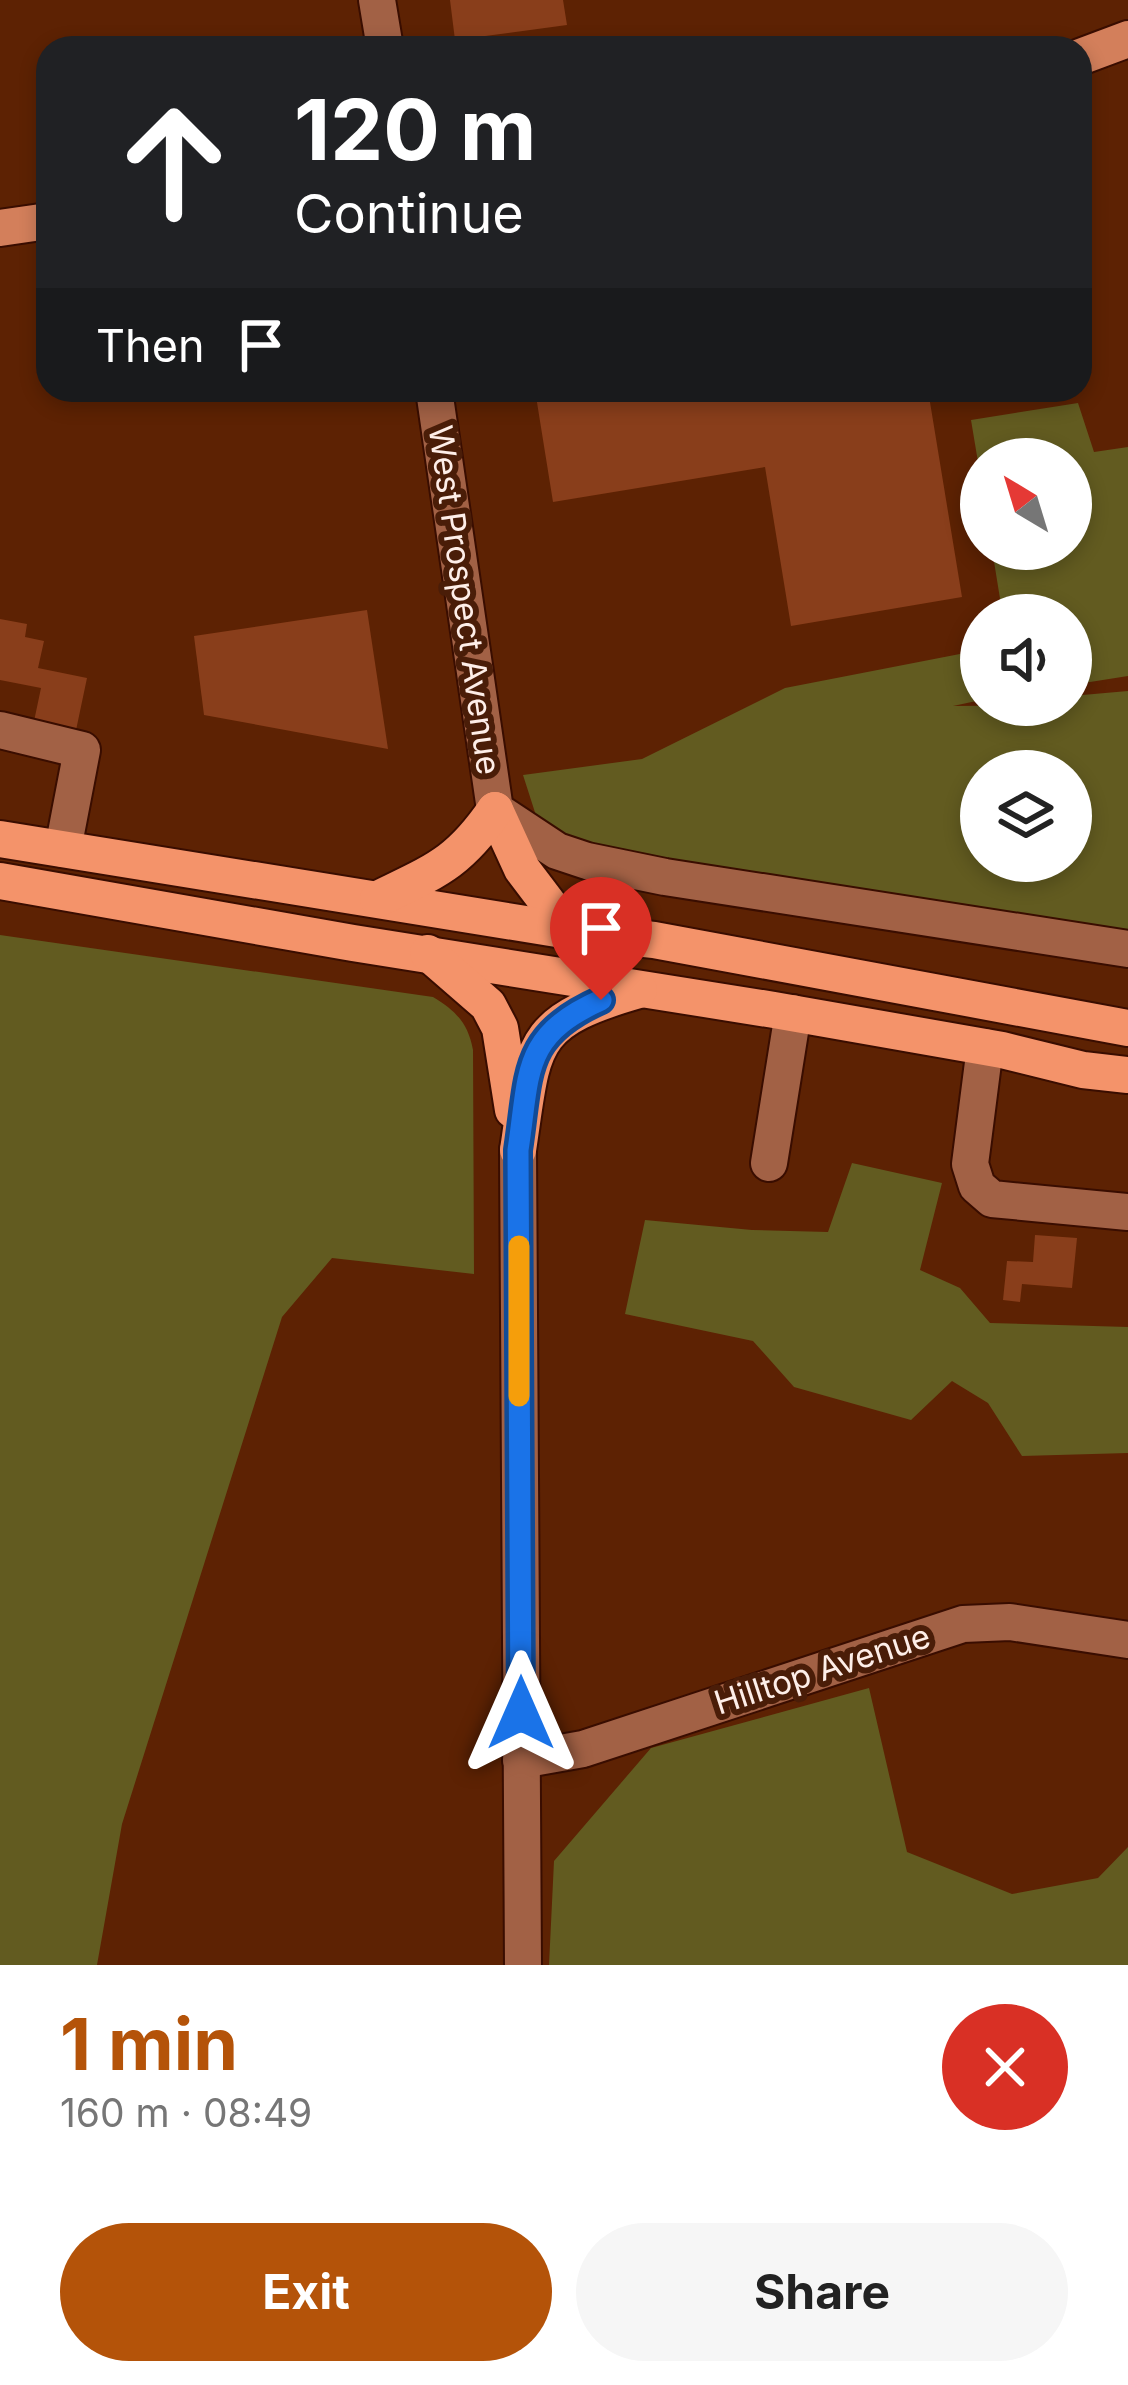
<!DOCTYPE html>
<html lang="en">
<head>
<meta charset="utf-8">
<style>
	body { margin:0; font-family:Inter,sans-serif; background:#f6f6f6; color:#222; height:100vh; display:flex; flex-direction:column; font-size:45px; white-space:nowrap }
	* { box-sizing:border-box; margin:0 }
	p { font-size:39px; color:#767676 }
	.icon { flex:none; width:66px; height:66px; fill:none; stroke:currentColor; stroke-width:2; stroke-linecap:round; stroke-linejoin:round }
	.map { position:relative; height:1965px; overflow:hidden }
	.panel { display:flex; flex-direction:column; background:#fff; flex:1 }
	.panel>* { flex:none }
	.guide { position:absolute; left:36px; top:36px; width:1056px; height:366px; border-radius:36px; box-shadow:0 6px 18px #0003; background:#202124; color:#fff; overflow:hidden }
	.needle { width:78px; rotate:322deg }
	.fabs { position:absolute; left:960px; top:438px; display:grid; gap:24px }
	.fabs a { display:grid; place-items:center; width:132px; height:132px; border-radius:50%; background:#fff; box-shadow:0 6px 18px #0003; font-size:60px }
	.pin { position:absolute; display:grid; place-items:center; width:102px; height:102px; color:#fff; margin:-123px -51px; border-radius:50% 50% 50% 0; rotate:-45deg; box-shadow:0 0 12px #0007 }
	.pin .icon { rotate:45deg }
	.me { position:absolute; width:132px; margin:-66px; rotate:0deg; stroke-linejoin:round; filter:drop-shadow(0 0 9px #0008) }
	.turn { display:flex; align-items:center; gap:42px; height:252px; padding:0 60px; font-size:54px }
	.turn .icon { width:156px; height:156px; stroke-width:2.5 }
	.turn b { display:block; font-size:84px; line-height:102px }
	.then { display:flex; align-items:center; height:114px; padding:0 60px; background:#0003; gap:24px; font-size:45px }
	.round { display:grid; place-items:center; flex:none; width:126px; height:126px; border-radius:63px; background:#f6f6f6 }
	.headline { display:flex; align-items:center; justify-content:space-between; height:204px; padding:0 60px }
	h1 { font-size:72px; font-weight:700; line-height:90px; color:#b45309 }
	.action { display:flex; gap:24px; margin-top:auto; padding:24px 60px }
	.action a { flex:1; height:138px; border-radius:72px; background:#b45309; color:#fff; font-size:48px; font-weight:700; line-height:138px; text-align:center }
	.action a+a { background:#f6f6f6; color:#222 }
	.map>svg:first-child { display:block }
	.green { fill:#625b20; fill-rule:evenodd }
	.building { fill:#893e1b }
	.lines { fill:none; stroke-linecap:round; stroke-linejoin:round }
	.minor-casing { stroke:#390d00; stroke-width:40 }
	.major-casing { stroke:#390d00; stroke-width:40 }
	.highway-casing { stroke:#390d00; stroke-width:40 }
	.minor { stroke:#a26145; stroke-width:36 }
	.major { stroke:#d37f5b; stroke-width:36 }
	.highway { stroke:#f4936a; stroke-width:36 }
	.route-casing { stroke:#114b97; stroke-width:30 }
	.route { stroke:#1a73e8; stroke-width:21 }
	.slow { stroke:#f59e0b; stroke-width:21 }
	.labels { text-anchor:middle; stroke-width:12; stroke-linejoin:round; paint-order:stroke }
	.street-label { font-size:33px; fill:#feeee8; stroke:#4a1d08 }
</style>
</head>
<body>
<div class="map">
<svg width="1128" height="1965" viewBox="0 0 1128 1965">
	<rect width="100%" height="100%" fill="#5d2203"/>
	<g class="green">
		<path d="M 1078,403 L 1094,452 L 1128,447 L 1128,676 L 1071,685 L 1071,615 L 998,615 L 1002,611 L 992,549 L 1071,549 L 1071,459 L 981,459 L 981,480 L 971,420 Z"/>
		<path d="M 981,635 L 981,700 L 953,706 L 1071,705 L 1071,696 L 1128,691 L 1128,935 L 568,845 L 540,828 L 523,775 L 642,759 L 785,688 L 965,653 ZM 981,771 L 1071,771 L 1071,861 L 981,861 Z"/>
		<path d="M 0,935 L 433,997 C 456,1011 468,1023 473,1050 L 474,1274 L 332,1258 L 282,1317 L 122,1824 L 97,1965 L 0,1965 Z"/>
		<path d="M 852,1163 L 942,1183 L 920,1270 L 960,1288 L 990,1323 L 1128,1327 L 1128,1453 L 1022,1456 L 988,1403 L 952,1381 L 911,1420 L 794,1387 L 753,1341 L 625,1314 L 645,1220 L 752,1230 L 828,1232 Z"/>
		<path d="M 869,1688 L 907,1852 L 1012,1894 L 1098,1878 L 1128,1847 L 1128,1965 L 549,1965 L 554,1861 L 651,1748 Z"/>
	</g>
	<g class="building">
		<path d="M 450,0 L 563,0 L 567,25 L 455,40 Z"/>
		<path d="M 535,390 L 928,390 L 962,597 L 791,626 L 765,467 L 553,502 Z"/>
		<path d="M 367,610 L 388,749 L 204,715 L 194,636 Z"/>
		<path d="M 0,619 L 27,624 L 25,637 L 44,641 L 38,668 L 87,678 L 75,735 L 33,726 L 41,688 L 0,680 Z"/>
		<path d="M 1035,1235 L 1077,1238 L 1072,1288 L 1022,1284 L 1020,1302 L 1003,1300 L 1007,1261 L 1033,1262 Z"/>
	</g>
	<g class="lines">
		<defs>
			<g id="minor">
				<path d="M 377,0 L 385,48"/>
				<path d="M 434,390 L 495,810 L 557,851 L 587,861 L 665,877 L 1128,949"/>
				<path d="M 0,730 L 82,750 L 63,849"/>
				<path d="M 985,1047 L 970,1164 L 977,1186 L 992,1199 L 1128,1212"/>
				<path d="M 518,1150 L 523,1965"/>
				<path d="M 769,1163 L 793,1013"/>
				<path d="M 521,1760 L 583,1749 L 963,1624 L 1010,1622 L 1128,1640"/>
			</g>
			<g id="major">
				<path d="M 1080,57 L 1128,39"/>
				<path d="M 0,228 L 48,221"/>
			</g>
			<g id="highway">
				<path d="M 495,810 L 522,869 L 569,931"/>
				<path d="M 0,839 L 569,931 L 654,940 L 1128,1028"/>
				<path d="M 0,881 L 353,943 L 774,1010 L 1002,1050 L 1083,1070 L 1128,1075"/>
				<path d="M 378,899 C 435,871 458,864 495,810"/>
				<path d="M 428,953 L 488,1005 L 500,1028 L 513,1110"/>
				<path d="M 518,1150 C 534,1044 527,1022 639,990"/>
			</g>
		</defs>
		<use href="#minor" class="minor-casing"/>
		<use href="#major" class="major-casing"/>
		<use href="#highway" class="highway-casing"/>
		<use href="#minor" class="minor"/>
		<use href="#major" class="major"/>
		<use href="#highway" class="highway"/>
	</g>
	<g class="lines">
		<defs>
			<path id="route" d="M 521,1713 L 518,1150 C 530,1072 521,1036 601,1000"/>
		</defs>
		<use href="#route" class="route-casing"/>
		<use href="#route" class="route"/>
		<path class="slow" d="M 519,1246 L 519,1396"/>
	</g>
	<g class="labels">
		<g class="street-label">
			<text transform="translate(465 600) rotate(82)" y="12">West Prospect Avenue</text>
			<text transform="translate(822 1669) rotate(-18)" y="12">Hilltop Avenue</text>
		</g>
	</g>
</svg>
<div class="fabs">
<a><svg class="needle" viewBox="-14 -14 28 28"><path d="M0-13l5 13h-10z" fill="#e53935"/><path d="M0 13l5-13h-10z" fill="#767676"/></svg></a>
<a><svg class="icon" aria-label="sound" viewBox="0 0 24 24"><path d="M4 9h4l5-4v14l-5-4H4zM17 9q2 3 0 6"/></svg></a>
<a><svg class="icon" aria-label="layers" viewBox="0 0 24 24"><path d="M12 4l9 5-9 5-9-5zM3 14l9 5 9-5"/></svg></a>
</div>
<div class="pin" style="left:601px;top:1000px;background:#d93025"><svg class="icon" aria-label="arrive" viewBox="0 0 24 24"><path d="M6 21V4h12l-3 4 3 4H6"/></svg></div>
<svg class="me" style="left:521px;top:1713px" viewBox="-20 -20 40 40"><path d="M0-17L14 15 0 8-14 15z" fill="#1a73e8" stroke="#fff" stroke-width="4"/></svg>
<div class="guide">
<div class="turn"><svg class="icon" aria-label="ahead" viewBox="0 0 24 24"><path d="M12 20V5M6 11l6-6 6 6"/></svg><div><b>120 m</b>Continue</div></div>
<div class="then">Then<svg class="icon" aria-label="arrive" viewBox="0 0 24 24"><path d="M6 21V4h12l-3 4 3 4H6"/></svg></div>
</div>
</div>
<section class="panel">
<div class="headline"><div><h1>1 min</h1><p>160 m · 08:49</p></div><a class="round" style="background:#d93025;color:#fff"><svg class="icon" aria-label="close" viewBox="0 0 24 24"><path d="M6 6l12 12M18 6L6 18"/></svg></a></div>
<div class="action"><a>Exit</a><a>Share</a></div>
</section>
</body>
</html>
